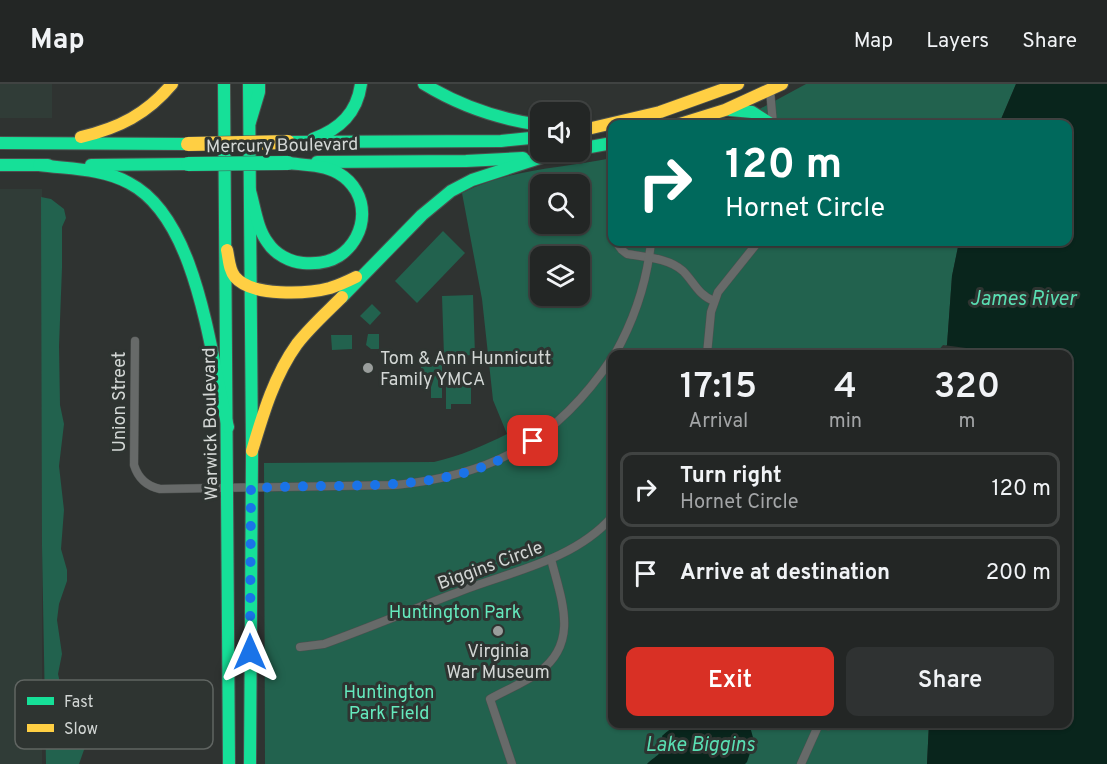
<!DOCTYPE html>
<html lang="en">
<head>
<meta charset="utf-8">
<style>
	body { margin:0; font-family:Overpass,sans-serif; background:#2f3232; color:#f1f3f6; height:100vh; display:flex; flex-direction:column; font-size:22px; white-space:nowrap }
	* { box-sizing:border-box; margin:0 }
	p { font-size:20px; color:#a3a5a7 }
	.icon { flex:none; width:33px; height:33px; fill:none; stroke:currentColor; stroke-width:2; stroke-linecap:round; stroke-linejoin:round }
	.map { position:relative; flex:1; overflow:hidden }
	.side { position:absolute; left:608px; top:266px; width:464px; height:378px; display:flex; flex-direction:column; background:#232625; border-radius:12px; box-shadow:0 2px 4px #0004,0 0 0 2px #404342 }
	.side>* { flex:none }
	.guide { position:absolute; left:608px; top:36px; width:464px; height:126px; border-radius:12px; box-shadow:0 2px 4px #0004,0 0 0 2px #404342; background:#00695c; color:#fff; overflow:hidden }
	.buttons { position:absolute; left:530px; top:18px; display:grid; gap:12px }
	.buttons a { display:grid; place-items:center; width:60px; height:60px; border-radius:12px; background:#232625; box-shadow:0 2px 4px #0004,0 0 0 2px #404342; font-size:30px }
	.pin { position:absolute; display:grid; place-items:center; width:51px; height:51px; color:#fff; margin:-26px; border-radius:12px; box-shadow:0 3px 9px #0006 }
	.me { position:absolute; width:66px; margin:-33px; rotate:0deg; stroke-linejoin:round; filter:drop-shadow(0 0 4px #0008) }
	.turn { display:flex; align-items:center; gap:21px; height:126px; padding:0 18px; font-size:27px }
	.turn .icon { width:78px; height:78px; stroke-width:2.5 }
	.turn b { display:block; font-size:42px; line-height:51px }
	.eta { display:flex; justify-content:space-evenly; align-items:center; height:102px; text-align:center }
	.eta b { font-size:36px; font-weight:600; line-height:42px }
	.cta { display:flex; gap:12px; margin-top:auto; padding:12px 18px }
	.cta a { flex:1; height:69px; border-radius:12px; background:#d93025; color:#fff; font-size:24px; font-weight:600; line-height:69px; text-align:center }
	.cta a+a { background:#2f3232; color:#f1f3f6 }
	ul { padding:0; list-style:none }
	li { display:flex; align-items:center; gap:18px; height:75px; margin:0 12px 9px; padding:0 6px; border:3px solid #404342; border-radius:12px }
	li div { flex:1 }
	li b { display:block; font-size:22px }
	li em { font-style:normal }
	header { display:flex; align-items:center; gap:36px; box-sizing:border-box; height:84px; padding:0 30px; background:#232625; border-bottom:2px solid #404342 }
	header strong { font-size:28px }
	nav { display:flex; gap:33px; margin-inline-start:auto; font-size:21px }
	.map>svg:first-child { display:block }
	.built { fill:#303c37 }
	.green { fill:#22624e; fill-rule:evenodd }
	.water { fill:#09251c }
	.pier { fill:#2f3331 }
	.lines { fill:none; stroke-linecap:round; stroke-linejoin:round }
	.street-casing { stroke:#4c504e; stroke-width:9 }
	.fast-casing { stroke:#4c504e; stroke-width:14 }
	.slow-casing { stroke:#4c504e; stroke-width:14 }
	.street { stroke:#676a69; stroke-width:8 }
	.fast { stroke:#16e098; stroke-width:12 }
	.slow { stroke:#ffcf43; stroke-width:12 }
	.fast-bridge-casing { stroke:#4c504e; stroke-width:15; stroke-linecap:butt }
	.slow-bridge-casing { stroke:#4c504e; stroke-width:15; stroke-linecap:butt }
	.fast-bridge { stroke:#16e098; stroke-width:14 }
	.slow-bridge { stroke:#ffcf43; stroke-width:14 }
	.route { stroke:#1a73e8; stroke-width:10; stroke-dasharray:0 18 }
	.poi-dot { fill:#9a9e9c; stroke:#2e3431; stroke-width:2 }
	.labels { text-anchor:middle; stroke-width:6; stroke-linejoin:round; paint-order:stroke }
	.street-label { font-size:18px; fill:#d3d7d5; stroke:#2e3431 }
	.poi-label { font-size:18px; fill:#d3d7d5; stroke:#2e3431; text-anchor:start }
	.park-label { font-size:18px; fill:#65e9bd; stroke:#2e3431 }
	.water-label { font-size:20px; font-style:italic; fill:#59dfb3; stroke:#2e3431 }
	.key { fill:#2e3431; stroke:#606562; stroke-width:1.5 }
	.key-label { font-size:16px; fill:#d3d7d5 }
</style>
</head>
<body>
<header>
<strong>Map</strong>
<nav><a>Map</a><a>Layers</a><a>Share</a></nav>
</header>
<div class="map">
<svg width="1107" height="680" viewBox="0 0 1107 680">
	<rect width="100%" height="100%" fill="#2f3331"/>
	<g class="built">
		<rect x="0" y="0" width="52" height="34"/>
		<rect x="0" y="105" width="42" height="575"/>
	</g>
	<g class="green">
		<path d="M 806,0 L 1016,0 L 999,40 L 726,40 L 741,35 Z"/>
		<path d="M 612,74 L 612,158 L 959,158 L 952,192 L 947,261 L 940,270 L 612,270 L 612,639 L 929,639 L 927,680 L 265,680 L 264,379 L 434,378 C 460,372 483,362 507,350 L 493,316 L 482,215 L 462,109 C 512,84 559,85 612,74 ZM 540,100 L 579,100 L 579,140 L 540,140 ZM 540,172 L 579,172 L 579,212 L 540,212 Z"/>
		<path d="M 41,113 L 51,115 L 64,125 L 66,134 L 62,143 L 62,184 L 59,262 L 60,321 L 64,340 L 59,382 L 64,426 L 61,465 L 67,486 L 67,497 L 59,520 L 57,536 L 62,570 L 58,590 L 61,603 L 59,622 L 61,632 L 71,636 L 80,628 C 88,627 96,628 101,635 L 96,646 L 91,646 L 79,680 L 46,680 L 42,462 Z"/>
		<path d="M 443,147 L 465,169 L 417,219 L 395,197 Z"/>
		<path d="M 473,211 L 475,271 L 444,272 L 442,212 Z"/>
		<path d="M 372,220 L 381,229 L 370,241 L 360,232 Z"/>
		<path d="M 368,250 L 379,250 L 379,265 L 371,265 L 366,261 Z"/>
		<path d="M 331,251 L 352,251 L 352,265 L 332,266 Z"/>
		<path d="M 421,281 L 442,281 L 442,314 L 431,314 L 431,300 L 421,300 Z"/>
		<path d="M 446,301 L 471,301 L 471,320 L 451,320 L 451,325 L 446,325 Z"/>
	</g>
	<g class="water">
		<path d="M 1016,0 L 1107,0 L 1107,680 L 927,680 L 929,639 L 1066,639 L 1066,270 L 940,270 L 947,261 L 952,192 L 959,158 L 1066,158 L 1066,40 L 999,40 Z"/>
		<path d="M 677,639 L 749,639 L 754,657 L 747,678 L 745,680 L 647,680 C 656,671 669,667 662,652 C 667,647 673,644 677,639 Z"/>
	</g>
	<path class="pier" d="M 943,261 L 974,265 L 979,270 L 943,270 L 938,267 Z"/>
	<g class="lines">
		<defs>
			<g id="street">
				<path d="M 770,6 L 773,40"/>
				<path d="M 616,158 L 622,166 L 627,170 C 645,173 669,174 683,187 C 694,198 698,211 714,217"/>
				<path d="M 135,257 L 134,381 C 138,394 146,402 160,405 L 396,401 C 494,391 557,356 612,274"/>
				<path d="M 615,270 C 634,236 647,197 651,158"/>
				<path d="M 707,270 L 711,228 L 718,208 L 758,158"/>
				<path d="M 300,563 L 324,560 C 371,543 416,524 461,507 C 513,487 574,476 612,433"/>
				<path d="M 818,639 L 828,642 L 835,639"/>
				<path d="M 512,680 L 490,615 C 506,606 524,599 539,588 C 580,558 561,515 551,475"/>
				<path d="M 801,680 L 819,640"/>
			</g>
			<g id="fast">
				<path d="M 224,0 L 229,680"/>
				<path d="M 249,0 L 252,367 L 250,680"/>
				<path d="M 424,0 C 460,22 498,35 540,41"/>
				<path d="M 730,26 L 752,28 L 771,40"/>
				<path d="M 250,38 L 259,8 L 259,0"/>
				<path d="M 313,55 C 340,45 357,29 361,0"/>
				<path d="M 288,58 L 501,57 L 540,53"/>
				<path d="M 0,59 L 188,60"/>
				<path d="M 579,65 L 612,59"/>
				<path d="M 317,78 L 466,77 L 523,74"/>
				<path d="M 0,81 L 48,81"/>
				<path d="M 39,81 C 68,85 102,84 129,99 C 199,135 210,273 228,343"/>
				<path d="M 91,81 L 188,80"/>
				<path d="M 250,107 C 255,124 257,145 268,159 C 275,170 290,178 303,179 C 315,180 328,179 339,172 C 369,152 371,108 338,89 C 324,81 304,81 288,79"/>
				<path d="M 342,213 L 422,131 L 451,107 L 472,96 L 555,69"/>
			</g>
			<g id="slow">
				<path d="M 680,40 L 725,26 L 782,0"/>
				<path d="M 579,47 L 660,28 L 738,0"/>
				<path d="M 81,53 C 119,44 147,30 172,0"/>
				<path d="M 227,166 C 229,175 229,186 235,193 C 252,213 307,210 330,204 C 339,201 348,197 356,193"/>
				<path d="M 252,367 C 263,330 274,292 297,260 C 310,243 327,228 342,213"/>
			</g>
		</defs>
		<use href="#street" class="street-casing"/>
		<use href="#fast" class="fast-casing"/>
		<use href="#slow" class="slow-casing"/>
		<use href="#street" class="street"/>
		<use href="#fast" class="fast"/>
		<use href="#slow" class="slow"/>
		<defs>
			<path id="fast-bridge" d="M 188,80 L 288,79"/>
			<path id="slow-bridge" d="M 188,60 L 288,58"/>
		</defs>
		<use href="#fast-bridge" class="fast-bridge-casing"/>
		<use href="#slow-bridge" class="slow-bridge-casing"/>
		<use href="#fast-bridge" class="fast-bridge"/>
		<use href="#slow-bridge" class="slow-bridge"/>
	</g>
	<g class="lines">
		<path class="route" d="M 250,568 L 251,404 C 279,403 306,402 334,402 C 405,401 472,399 533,357"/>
	</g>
	<g class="poi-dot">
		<circle cx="368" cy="284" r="6"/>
		<circle cx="498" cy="547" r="6"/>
	</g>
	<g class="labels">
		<g class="street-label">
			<text transform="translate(282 61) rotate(-1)" y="6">Mercury Boulevard</text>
			<text transform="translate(119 318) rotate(-90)" y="6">Union Street</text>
			<text transform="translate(210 340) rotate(-91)" y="6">Warwick Boulevard</text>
			<text transform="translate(490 481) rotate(-20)" y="6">Biggins Circle</text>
		</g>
		<g class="poi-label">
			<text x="380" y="280">Tom &amp; Ann Hunnicutt<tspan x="380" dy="21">Family YMCA</tspan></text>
			<text x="498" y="573" text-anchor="middle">Virginia<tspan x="498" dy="21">War Museum</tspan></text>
		</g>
		<g class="park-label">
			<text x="455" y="534">Huntington Park</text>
			<text x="389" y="614">Huntington<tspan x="389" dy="21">Park Field</tspan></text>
		</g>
		<g class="water-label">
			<text x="1023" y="221">James River</text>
			<text x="700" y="667">Lake Biggins</text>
		</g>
	</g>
	<rect x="15" y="596" width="198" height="69" rx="9" class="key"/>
	<rect x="27" y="613" width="27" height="8" fill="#16e098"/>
	<rect x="27" y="640" width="27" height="8" fill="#ffcf43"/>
	<g class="key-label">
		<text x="64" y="623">Fast</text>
		<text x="64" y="650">Slow</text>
	</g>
</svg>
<div class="buttons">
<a><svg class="icon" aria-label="sound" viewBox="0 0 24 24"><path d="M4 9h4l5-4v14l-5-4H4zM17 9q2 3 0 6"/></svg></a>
<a><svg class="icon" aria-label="search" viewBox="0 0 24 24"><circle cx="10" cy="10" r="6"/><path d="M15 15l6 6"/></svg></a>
<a><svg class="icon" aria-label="layers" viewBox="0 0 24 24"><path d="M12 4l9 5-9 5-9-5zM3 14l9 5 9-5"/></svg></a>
</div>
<div class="pin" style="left:533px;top:357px;background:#d93025"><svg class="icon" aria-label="arrive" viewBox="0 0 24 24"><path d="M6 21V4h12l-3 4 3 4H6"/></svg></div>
<svg class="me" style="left:250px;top:568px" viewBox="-20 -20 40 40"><path d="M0-17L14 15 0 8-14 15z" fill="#1a73e8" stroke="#fff" stroke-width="4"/></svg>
<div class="guide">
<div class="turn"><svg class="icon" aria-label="right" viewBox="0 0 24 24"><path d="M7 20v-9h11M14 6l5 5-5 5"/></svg><div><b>120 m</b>Hornet Circle</div></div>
</div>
<section class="side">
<div class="eta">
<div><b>17:15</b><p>Arrival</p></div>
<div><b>4</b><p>min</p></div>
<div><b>320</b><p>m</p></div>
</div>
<ul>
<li><svg class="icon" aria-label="right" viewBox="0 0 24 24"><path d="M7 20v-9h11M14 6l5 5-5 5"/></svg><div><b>Turn right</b><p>Hornet Circle</p></div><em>120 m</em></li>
<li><svg class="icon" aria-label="arrive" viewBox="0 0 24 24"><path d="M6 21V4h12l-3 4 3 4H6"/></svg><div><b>Arrive at destination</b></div><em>200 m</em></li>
</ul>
<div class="cta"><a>Exit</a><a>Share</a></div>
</section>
</div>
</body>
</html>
